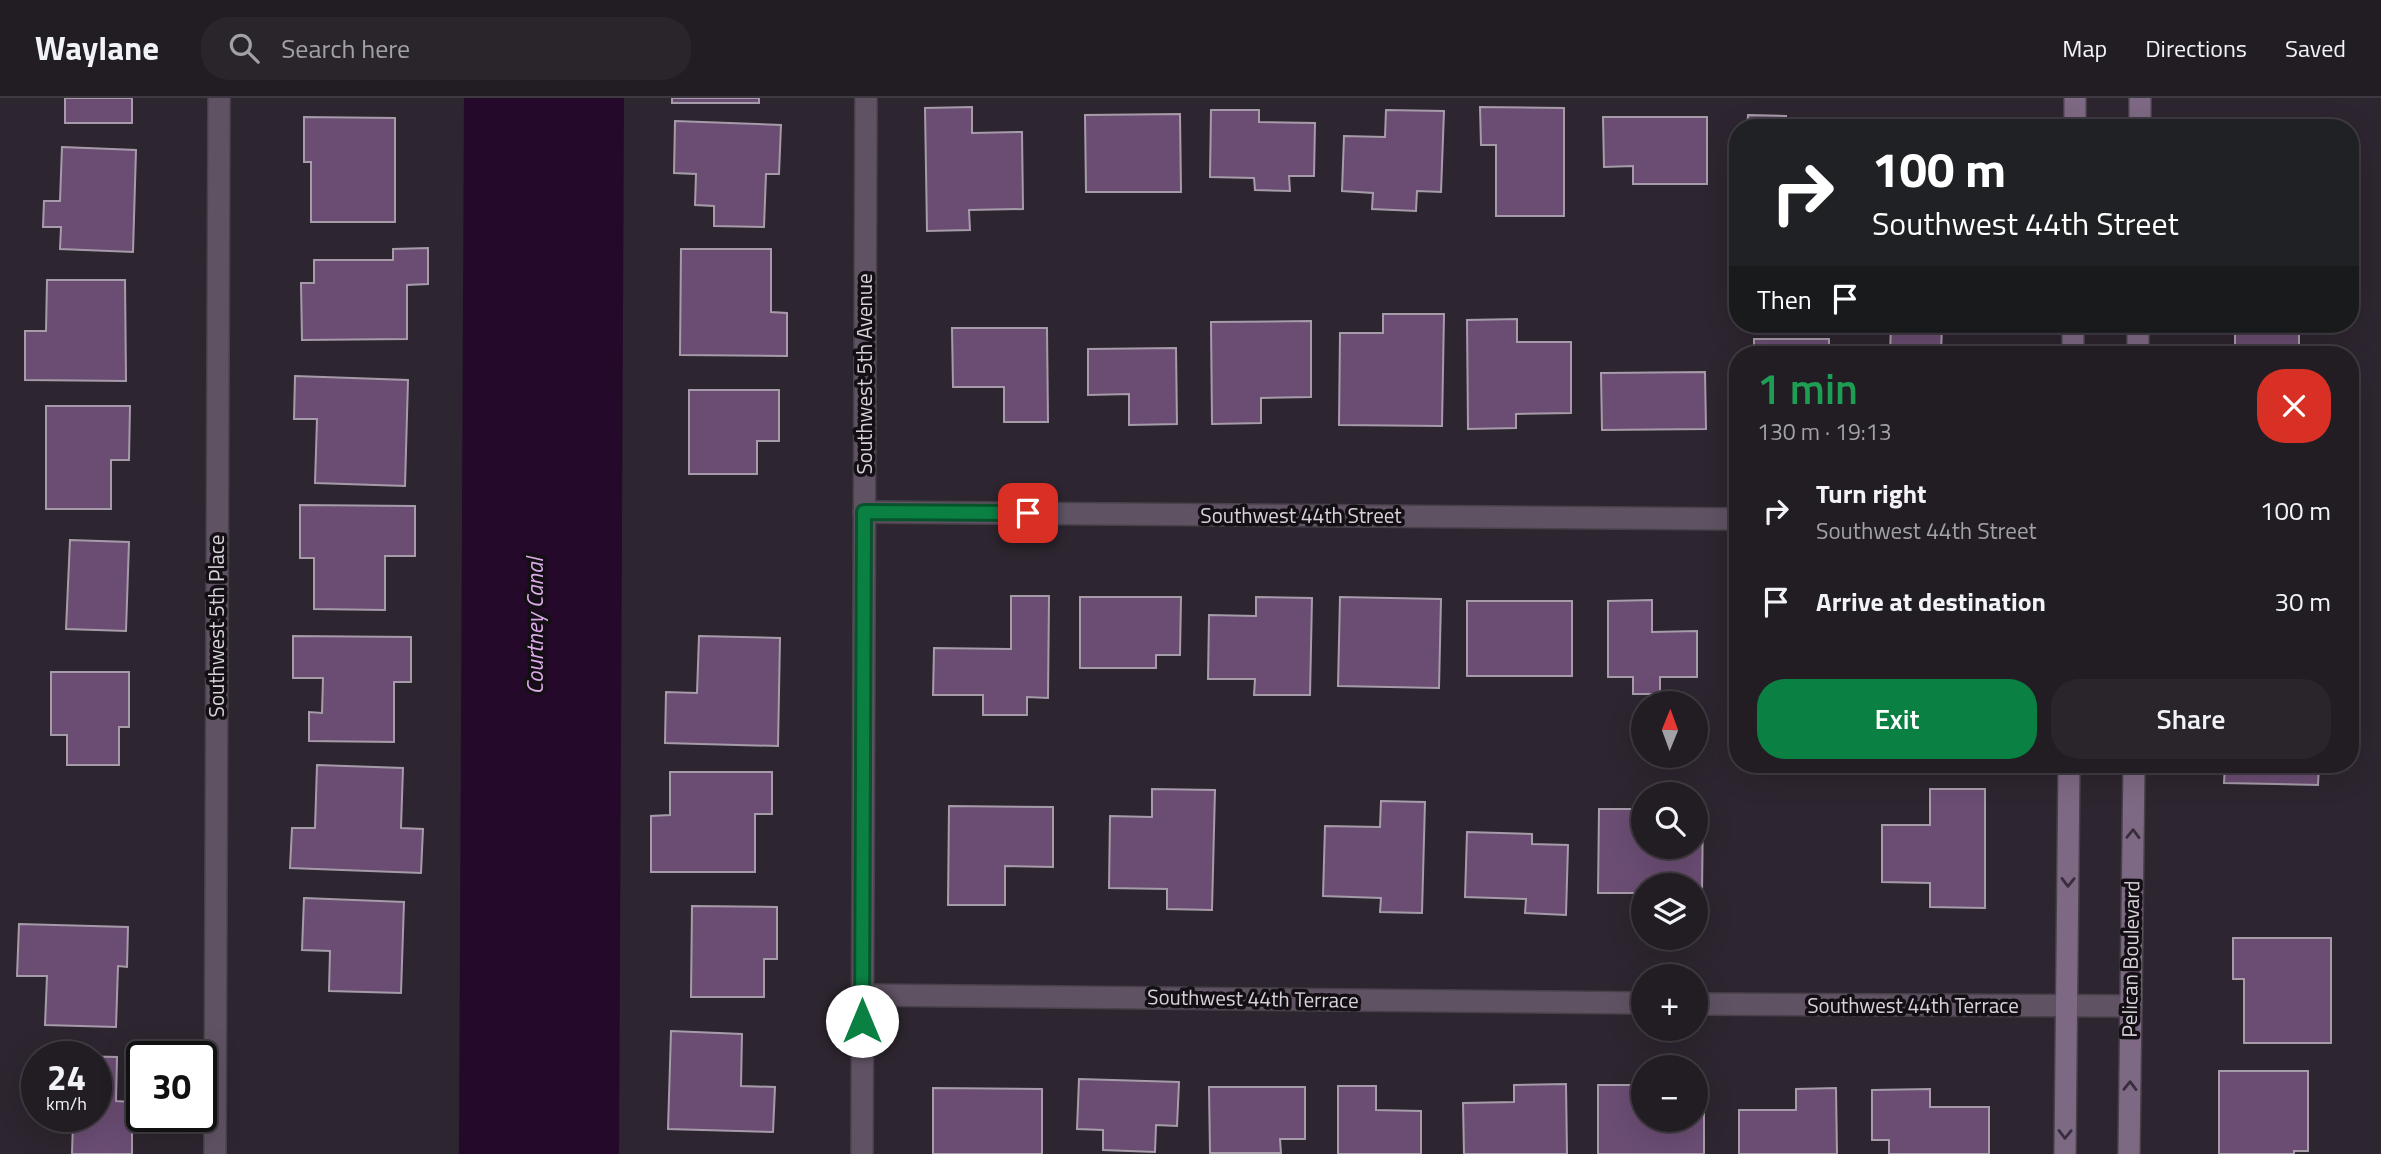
<!DOCTYPE html>
<html lang="en">
<head>
<meta charset="utf-8">
<style>
	body { margin:0; font-family:"Titillium Web",sans-serif; background:#2a252b; color:#f1f3f6; height:100vh; display:flex; flex-direction:column; font-size:26px; white-space:nowrap }
	* { box-sizing:border-box; margin:0 }
	p { font-size:23px; color:#a2a1a6 }
	.icon { flex:none; width:38px; height:38px; fill:none; stroke:currentColor; stroke-width:2; stroke-linecap:round; stroke-linejoin:round }
	.map { position:relative; flex:1; overflow:hidden }
	.side { position:absolute; left:1729px; top:248px; width:630px; height:427px; display:flex; flex-direction:column; background:#221c23; border-radius:28px; box-shadow:0 7px 28px #0002,0 0 0 2px #3f3a41 }
	.side>* { flex:none }
	.banner { position:absolute; left:1729px; top:21px; width:630px; height:214px; border-radius:28px; box-shadow:0 7px 28px #0002,0 0 0 2px #3f3a41; background:#202124; color:#fff; overflow:hidden }
	.needle { width:46px; rotate:1deg }
	.buttons { position:absolute; left:1631px; top:593px; display:grid; gap:14px }
	.buttons a { display:grid; place-items:center; width:77px; height:77px; border-radius:50%; background:#221c23; box-shadow:0 7px 28px #0002,0 0 0 2px #3f3a41; font-size:35px }
	.speed { position:absolute; left:21px; top:943px; display:flex; gap:14px; font-size:35px; font-weight:700; text-align:center }
	.speed>* { display:grid; place-content:center; width:91px; height:91px; border-radius:50%; background:#221c23; box-shadow:0 7px 28px #0002,0 0 0 2px #3f3a41; line-height:1 }
	.speed small { font-size:18px; font-weight:400 }
	.speed .limit { border:4px solid #111; border-radius:10px; background:#fff; color:#111 }
	.pin { position:absolute; display:grid; place-items:center; width:60px; height:60px; color:#fff; margin:-30px; border-radius:14px; box-shadow:0 4px 10px #0006 }
	.me { position:absolute; width:77px; margin:-38px; rotate:0deg; stroke-linejoin:round; filter:drop-shadow(0 0 5px #0008) }
	.turn { display:flex; align-items:center; gap:24px; height:147px; padding:0 28px; font-size:32px }
	.turn .icon { width:91px; height:91px; stroke-width:2.5 }
	.turn b { display:block; font-size:49px; line-height:60px }
	.then { display:flex; align-items:center; height:66px; padding:0 28px; background:#0003; gap:14px; font-size:26px }
	.round { display:grid; place-items:center; flex:none; width:74px; height:74px; border-radius:28px; background:#2a252b }
	.overview { display:flex; align-items:center; justify-content:space-between; height:119px; padding:0 28px }
	h1 { font-size:42px; font-weight:600; line-height:52px; color:#1e9e55 }
	.cta { display:flex; gap:14px; margin-top:auto; padding:14px 28px }
	.cta a { flex:1; height:80px; border-radius:28px; background:#0b8043; color:#fff; font-size:28px; font-weight:600; line-height:80px; text-align:center }
	.cta a+a { background:#2a252b; color:#f1f3f6 }
	ul { padding:0; list-style:none }
	li { display:flex; align-items:center; gap:21px; height:91px; padding:0 28px }
	li div { flex:1 }
	li b { display:block; font-size:26px }
	li em { font-style:normal }
	header { display:flex; align-items:center; gap:42px; box-sizing:border-box; height:98px; padding:0 35px; background:#221c23; border-bottom:2px solid #3f3a41 }
	header strong { font-size:33px }
	nav { display:flex; gap:38px; margin-inline-start:auto; font-size:24px }
	.search { width:490px; height:63px; background:#2a252b; display:flex; align-items:center; gap:18px; box-sizing:border-box; padding:0 24px; border-radius:28px; color:#a2a1a6; font-size:26px }
	.map>svg:first-child { display:block }
	.water { fill:#24092b }
	.building { fill:#6b4d73; stroke:#a69ca9; stroke-width:2 }
	.lines { fill:none; stroke-linecap:round; stroke-linejoin:round }
	.street-casing { stroke:#48414a; stroke-width:24 }
	.secondary-casing { stroke:#48414a; stroke-width:24 }
	.street { stroke:#5f5263; stroke-width:21 }
	.secondary { stroke:#7e6984; stroke-width:21 }
	.oneway { stroke:#382e3b }
	.route-casing { stroke:#07532c; stroke-width:18 }
	.route { stroke:#0b8043; stroke-width:12 }
	.labels { text-anchor:middle; stroke-width:7; stroke-linejoin:round; paint-order:stroke }
	.street-label { font-size:21px; fill:#d8d3da; stroke:#130f14 }
	.water-label { font-size:23px; font-style:italic; fill:#dcabe9; stroke:#130f14 }
</style>
</head>
<body>
<header>
<strong>Waylane</strong>
<div class="search"><svg class="icon" aria-label="search" viewBox="0 0 24 24"><circle cx="10" cy="10" r="6"/><path d="M15 15l6 6"/></svg>Search here</div>
<nav><a>Map</a><a>Directions</a><a>Saved</a></nav>
</header>
<div class="map">
<svg width="2381" height="1056" viewBox="0 0 2381 1056">
	<rect width="100%" height="100%" fill="#2d252f"/>
	<path class="water" d="M 464,0 L 624,0 L 619,1056 L 459,1056 Z"/>
	<g class="building">
		<rect x="65" y="0" width="67" height="25"/>
		<rect x="672" y="0" width="87" height="5"/>
		<path d="M 972,9 L 972,35 L 1022,34 L 1023,111 L 969,112 L 970,132 L 927,133 L 925,10 Z"/>
		<path d="M 1480,9 L 1564,10 L 1564,118 L 1496,118 L 1496,47 L 1481,47 Z"/>
		<path d="M 1211,12 L 1259,12 L 1259,24 L 1315,25 L 1314,78 L 1289,78 L 1290,93 L 1255,92 L 1254,80 L 1210,79 Z"/>
		<path d="M 1386,12 L 1444,13 L 1441,94 L 1417,93 L 1416,113 L 1372,111 L 1373,95 L 1342,93 L 1344,38 L 1385,39 Z"/>
		<path d="M 1180,16 L 1181,94 L 1086,94 L 1085,17 Z"/>
		<path d="M 1748,17 L 1786,18 L 1786,30 L 1747,30 Z"/>
		<path d="M 304,19 L 395,20 L 395,124 L 311,124 L 311,64 L 304,64 Z"/>
		<path d="M 1603,19 L 1707,19 L 1707,86 L 1633,86 L 1633,68 L 1604,69 Z"/>
		<path d="M 1931,20 L 1986,22 L 1986,30 L 1931,30 Z"/>
		<path d="M 675,23 L 781,27 L 779,76 L 766,76 L 764,129 L 714,128 L 714,108 L 695,107 L 696,76 L 674,75 Z"/>
		<path d="M 62,49 L 136,52 L 133,154 L 60,151 L 61,129 L 43,129 L 44,103 L 60,103 Z"/>
		<path d="M 428,150 L 428,186 L 407,187 L 407,241 L 302,242 L 301,185 L 314,185 L 314,162 L 393,162 L 393,151 Z"/>
		<path d="M 681,151 L 771,151 L 771,214 L 787,215 L 787,258 L 680,257 Z"/>
		<path d="M 47,182 L 125,182 L 126,283 L 25,282 L 25,233 L 46,233 Z"/>
		<path d="M 1383,216 L 1444,216 L 1442,328 L 1339,327 L 1340,235 L 1383,235 Z"/>
		<path d="M 1517,221 L 1517,244 L 1571,244 L 1571,315 L 1516,316 L 1516,330 L 1468,331 L 1467,222 Z"/>
		<path d="M 1311,223 L 1311,299 L 1261,300 L 1261,325 L 1212,326 L 1211,224 Z"/>
		<path d="M 1891,226 L 1942,226 L 1941,257 L 1890,257 Z"/>
		<rect x="2235" y="226" width="64" height="31"/>
		<path d="M 952,230 L 1047,230 L 1048,324 L 1004,324 L 1004,289 L 953,289 Z"/>
		<rect x="1754" y="241" width="75" height="16"/>
		<path d="M 1176,250 L 1177,326 L 1129,327 L 1129,296 L 1088,297 L 1088,251 Z"/>
		<path d="M 1705,274 L 1706,331 L 1602,332 L 1601,275 Z"/>
		<path d="M 295,278 L 408,282 L 405,388 L 315,385 L 317,321 L 294,321 Z"/>
		<path d="M 689,292 L 779,292 L 779,343 L 757,343 L 757,376 L 689,376 Z"/>
		<path d="M 46,308 L 130,308 L 129,362 L 111,362 L 111,411 L 46,411 Z"/>
		<path d="M 300,407 L 415,408 L 415,458 L 385,458 L 385,512 L 314,511 L 314,460 L 300,460 Z"/>
		<path d="M 70,442 L 129,444 L 126,533 L 66,531 Z"/>
		<path d="M 1011,498 L 1049,498 L 1048,600 L 1027,599 L 1027,617 L 983,617 L 983,597 L 933,597 L 934,550 L 1011,551 Z"/>
		<path d="M 1080,499 L 1181,499 L 1180,557 L 1156,557 L 1156,570 L 1080,570 Z"/>
		<path d="M 1256,499 L 1312,500 L 1310,597 L 1254,597 L 1255,581 L 1208,581 L 1209,517 L 1256,518 Z"/>
		<path d="M 1340,499 L 1441,501 L 1439,590 L 1338,588 Z"/>
		<path d="M 1652,502 L 1652,534 L 1697,533 L 1697,579 L 1660,579 L 1660,596 L 1633,596 L 1633,579 L 1608,579 L 1608,503 Z"/>
		<rect x="1467" y="503" width="105" height="75"/>
		<path d="M 293,538 L 411,539 L 411,584 L 394,584 L 394,644 L 309,643 L 309,614 L 322,615 L 323,580 L 293,580 Z"/>
		<path d="M 699,538 L 780,540 L 778,648 L 665,645 L 666,594 L 697,595 Z"/>
		<path d="M 51,574 L 129,574 L 129,629 L 119,629 L 119,667 L 67,667 L 67,637 L 51,637 Z"/>
		<path d="M 317,667 L 403,670 L 401,730 L 423,731 L 421,775 L 290,770 L 292,730 L 315,730 Z"/>
		<path d="M 2225,667 L 2319,667 L 2318,687 L 2224,685 Z"/>
		<path d="M 670,674 L 772,674 L 772,716 L 755,716 L 755,774 L 651,774 L 651,718 L 670,717 Z"/>
		<path d="M 1152,691 L 1215,692 L 1212,812 L 1167,811 L 1167,791 L 1109,790 L 1110,718 L 1152,719 Z"/>
		<path d="M 1930,691 L 1985,691 L 1985,810 L 1930,809 L 1930,785 L 1882,784 L 1882,727 L 1930,727 Z"/>
		<path d="M 1381,703 L 1425,704 L 1422,815 L 1380,814 L 1381,800 L 1323,798 L 1325,728 L 1380,729 Z"/>
		<path d="M 949,708 L 1053,709 L 1053,769 L 1005,768 L 1005,807 L 948,807 Z"/>
		<path d="M 1599,711 L 1643,711 L 1643,749 L 1696,749 L 1696,711 L 1703,711 L 1702,795 L 1696,795 L 1696,788 L 1643,788 L 1643,795 L 1598,795 Z"/>
		<path d="M 1467,734 L 1532,736 L 1532,746 L 1568,747 L 1566,817 L 1525,815 L 1526,801 L 1465,799 Z"/>
		<path d="M 304,800 L 404,804 L 401,895 L 329,893 L 330,853 L 302,852 Z"/>
		<path d="M 692,808 L 777,809 L 777,861 L 764,861 L 764,899 L 691,899 Z"/>
		<path d="M 19,826 L 128,829 L 127,869 L 118,868 L 116,929 L 45,927 L 47,878 L 17,878 Z"/>
		<path d="M 2233,840 L 2331,840 L 2331,945 L 2244,945 L 2244,881 L 2233,881 Z"/>
		<path d="M 671,933 L 742,936 L 741,988 L 775,989 L 773,1034 L 668,1031 Z"/>
		<path d="M 74,958 L 117,959 L 116,1003 L 132,1004 L 132,1056 L 72,1056 L 73,1024 L 59,1024 L 59,1018 L 96,1018 L 96,959 Z"/>
		<path d="M 2219,973 L 2308,973 L 2308,1053 L 2294,1053 L 2294,1056 L 2219,1056 Z"/>
		<path d="M 1079,981 L 1179,984 L 1177,1028 L 1156,1027 L 1155,1054 L 1103,1052 L 1103,1032 L 1077,1031 Z"/>
		<path d="M 1566,986 L 1567,1056 L 1464,1056 L 1463,1005 L 1514,1004 L 1514,987 Z"/>
		<path d="M 1598,987 L 1643,987 L 1643,1022 L 1696,1022 L 1696,1005 L 1704,1005 L 1704,1056 L 1598,1056 Z"/>
		<path d="M 1338,988 L 1376,988 L 1376,1012 L 1421,1013 L 1421,1056 L 1338,1056 Z"/>
		<path d="M 1209,989 L 1305,989 L 1305,1041 L 1280,1041 L 1281,1055 L 1210,1055 Z"/>
		<path d="M 933,990 L 1042,991 L 1042,1056 L 933,1056 Z"/>
		<path d="M 1836,990 L 1837,1056 L 1739,1056 L 1739,1012 L 1796,1012 L 1796,991 Z"/>
		<path d="M 1930,991 L 1930,1009 L 1989,1009 L 1989,1056 L 1889,1056 L 1889,1042 L 1872,1042 L 1872,992 Z"/>
	</g>
	<g class="lines">
		<defs>
			<g id="street">
				<path d="M 864,414 L 1738,421"/>
				<path d="M 862,897 L 1643,905"/>
				<path d="M 1696,906 L 2131,908"/>
				<path d="M 215,1056 L 219,0"/>
				<path d="M 862,1056 L 866,0"/>
			</g>
			<g id="secondary">
				<path d="M 2075,30 L 2075,0"/>
				<path d="M 2140,30 L 2140,0"/>
				<path d="M 2073,257 L 2073,226"/>
				<path d="M 2138,257 L 2138,226"/>
				<path d="M 2065,1056 L 2069,667"/>
				<path d="M 2129,1056 L 2134,667"/>
			</g>
		</defs>
		<use href="#street" class="street-casing"/>
		<use href="#secondary" class="secondary-casing"/>
		<use href="#street" class="street"/>
		<use href="#secondary" class="secondary"/>
	</g>
	<defs><path id="oneway-chevron" d="M-2-3.5L2.5 0L-2 3.5" fill="none" stroke-width="1.6" stroke-linecap="round" stroke-linejoin="round" transform="scale(1.75)"/></defs>
	<g class="oneway">
		<use href="#oneway-chevron" transform="translate(2133 736) rotate(-89)"/>
		<use href="#oneway-chevron" transform="translate(2068 784) rotate(91)"/>
		<use href="#oneway-chevron" transform="translate(2130 988) rotate(-89)"/>
		<use href="#oneway-chevron" transform="translate(2065 1036) rotate(91)"/>
	</g>
	<g class="lines">
		<defs>
			<path id="route" d="M 862,923 L 864,414 L 1028,415"/>
		</defs>
		<use href="#route" class="route-casing"/>
		<use href="#route" class="route"/>
	</g>
	<g class="labels">
		<g class="street-label">
			<text transform="translate(865 276) rotate(-90)" y="7">Southwest 5th Avenue</text>
			<text x="1301" y="425">Southwest 44th Street</text>
			<text transform="translate(217 528) rotate(-90)" y="7">Southwest 5th Place</text>
			<text transform="translate(2131 861) rotate(-89)" y="7">Pelican Boulevard</text>
			<text transform="translate(1253 901) rotate(1)" y="7">Southwest 44th Terrace</text>
			<text x="1913" y="915">Southwest 44th Terrace</text>
		</g>
		<g class="water-label">
			<text transform="translate(535 528) rotate(-90)" y="8">Courtney Canal</text>
		</g>
	</g>
</svg>
<div class="buttons">
<a><svg class="needle" viewBox="-14 -14 28 28"><path d="M0-13l5 13h-10z" fill="#e53935"/><path d="M0 13l5-13h-10z" fill="#a2a1a6"/></svg></a>
<a><svg class="icon" aria-label="search" viewBox="0 0 24 24"><circle cx="10" cy="10" r="6"/><path d="M15 15l6 6"/></svg></a>
<a><svg class="icon" aria-label="layers" viewBox="0 0 24 24"><path d="M12 4l9 5-9 5-9-5zM3 14l9 5 9-5"/></svg></a>
<a>+</a>
<a>−</a>
</div>
<div class="speed"><div>24<small>km/h</small></div><div class="limit">30</div></div>
<div class="pin" style="left:1028px;top:415px;background:#d93025"><svg class="icon" aria-label="arrive" viewBox="0 0 24 24"><path d="M6 21V4h12l-3 4 3 4H6"/></svg></div>
<svg class="me" style="left:862px;top:923px" viewBox="-20 -20 40 40"><circle r="19" fill="#fff"/><path d="M0-13L10 11 0 6-10 11z" fill="#0b8043"/></svg>
<div class="banner">
<div class="turn"><svg class="icon" aria-label="right" viewBox="0 0 24 24"><path d="M7 20v-9h11M14 6l5 5-5 5"/></svg><div><b>100 m</b>Southwest 44th Street</div></div>
<div class="then">Then<svg class="icon" aria-label="arrive" viewBox="0 0 24 24"><path d="M6 21V4h12l-3 4 3 4H6"/></svg></div>
</div>
<section class="side">
<div class="overview"><div><h1>1 min</h1><p>130 m · 19:13</p></div><a class="round" style="background:#d93025;color:#fff"><svg class="icon" aria-label="close" viewBox="0 0 24 24"><path d="M6 6l12 12M18 6L6 18"/></svg></a></div>
<ul>
<li><svg class="icon" aria-label="right" viewBox="0 0 24 24"><path d="M7 20v-9h11M14 6l5 5-5 5"/></svg><div><b>Turn right</b><p>Southwest 44th Street</p></div><em>100 m</em></li>
<li><svg class="icon" aria-label="arrive" viewBox="0 0 24 24"><path d="M6 21V4h12l-3 4 3 4H6"/></svg><div><b>Arrive at destination</b></div><em>30 m</em></li>
</ul>
<div class="cta"><a>Exit</a><a>Share</a></div>
</section>
</div>
</body>
</html>
